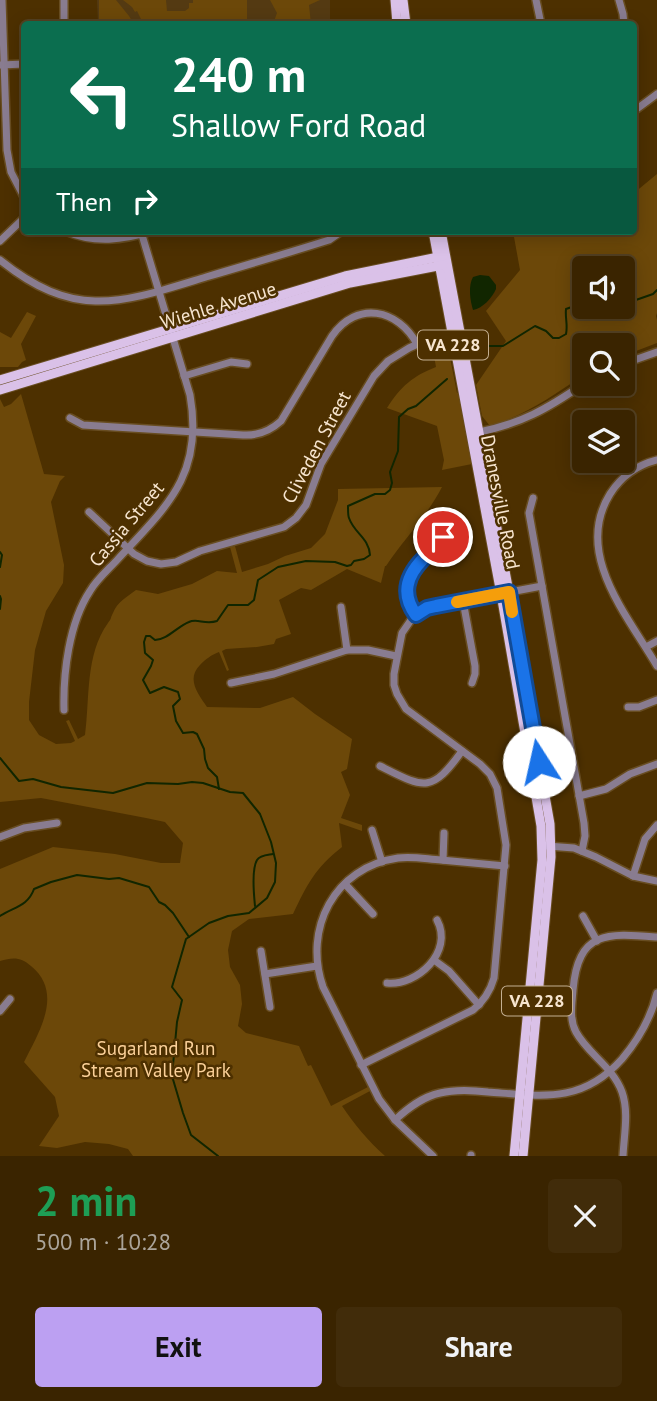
<!DOCTYPE html>
<html lang="en">
<head>
<meta charset="utf-8">
<style>
	body { margin:0; font-family:"PT Sans",sans-serif; background:#412c0a; color:#f1f3f6; height:100vh; display:flex; flex-direction:column; font-size:26px; white-space:nowrap }
	* { box-sizing:border-box; margin:0 }
	p { font-size:23px; color:#aba499 }
	.icon { flex:none; width:38px; height:38px; fill:none; stroke:currentColor; stroke-width:2; stroke-linecap:round; stroke-linejoin:round }
	.map { position:relative; height:1156px; overflow:hidden }
	.details { display:flex; flex-direction:column; background:#3a2400; flex:1 }
	.details>* { flex:none }
	.top-card { position:absolute; left:21px; top:21px; width:616px; height:214px; border-radius:7px; box-shadow:0 4px 18px #0003,0 0 0 2px #544122; background:#0b6e4f; color:#fff; overflow:hidden }
	.buttons { position:absolute; left:572px; top:256px; display:grid; gap:14px }
	.buttons a { display:grid; place-items:center; width:63px; height:63px; border-radius:7px; background:#3a2400; box-shadow:0 4px 18px #0003,0 0 0 2px #544122; font-size:35px }
	.pin { position:absolute; display:grid; place-items:center; width:60px; height:60px; color:#fff; margin:-30px; border:4px solid #fff; border-radius:50%; box-shadow:0 2px 7px #0007 }
	.me { position:absolute; width:77px; margin:-38px; rotate:350deg; stroke-linejoin:round; filter:drop-shadow(0 0 5px #0008) }
	.turn { display:flex; align-items:center; gap:24px; height:147px; padding:0 35px; font-size:32px }
	.turn .icon { width:91px; height:91px; stroke-width:2.5 }
	.turn b { display:block; font-size:49px; line-height:60px }
	.then { display:flex; align-items:center; height:66px; padding:0 35px; background:#0003; gap:14px; font-size:26px }
	.round { display:grid; place-items:center; flex:none; width:74px; height:74px; border-radius:7px; background:#412c0a }
	.head { display:flex; align-items:center; justify-content:space-between; height:119px; padding:0 35px }
	h1 { font-size:42px; font-weight:700; line-height:52px; color:#1e9e55 }
	.button { display:flex; gap:14px; margin-top:auto; padding:14px 35px }
	.button a { flex:1; height:80px; border-radius:7px; background:#bca0f2; color:#111; font-size:28px; font-weight:700; line-height:80px; text-align:center }
	.button a+a { background:#412c0a; color:#f1f3f6 }
	.map>svg:first-child { display:block }
	.built { fill:#543a12 }
	.green { fill:#6c4809; fill-rule:evenodd }
	.water { fill:#112600 }
	.lines { fill:none; stroke-linecap:round; stroke-linejoin:round }
	.stream { stroke:#112600; stroke-width:2 }
	.minor-casing { stroke:#684d21; stroke-width:10 }
	.major-casing { stroke:#684d21; stroke-width:11 }
	.minor { stroke:#897c90; stroke-width:7 }
	.major { stroke:#dac1e8; stroke-width:9 }
	.route-casing { stroke:#114b97; stroke-width:18 }
	.route { stroke:#1a73e8; stroke-width:12 }
	.slow { stroke:#f59e0b; stroke-width:12 }
	.labels { text-anchor:middle; stroke-width:5; stroke-linejoin:round; paint-order:stroke }
	.shield { fill:#4d3000; stroke:#c4af91; stroke-width:2 }
	.shield-label { font-size:18px; font-weight:bold; fill:#f7e5cf }
	.street-label { font-size:19px; fill:#f7e5cf; stroke:#4d3000 }
	.park-label { font-size:19px; fill:#fbd098; stroke:#4d3000 }
</style>
</head>
<body>
<div class="map">
<svg width="657" height="1156" viewBox="0 0 657 1156">
	<rect width="100%" height="100%" fill="#4d3000"/>
	<path class="built" d="M 97,0 L 330,0 L 330,24 L 98,24 Z"/>
	<g class="green">
		<path d="M 99,0 L 116,0 L 129,16 L 134,24 L 99,24 Z"/>
		<path d="M 123,0 L 173,0 L 166,0 L 167,11 L 185,11 L 189,8 L 189,3 L 193,3 L 193,0 L 247,0 L 247,24 L 140,24 L 141,19 L 137,11 L 135,12 L 132,7 Z"/>
		<path d="M 270,0 L 320,0 L 309,5 L 311,24 L 273,24 L 277,13 Z"/>
		<path d="M 657,174 L 657,313 L 656,316 L 657,320 L 657,343 L 623,356 L 623,345 L 584,345 L 584,375 C 550,397 530,413 490,426 L 482,416 L 476,385 L 506,341 L 486,311 L 520,270 L 514,237 L 545,231 L 634,231 L 634,193 ZM 584,268 L 623,268 L 623,306 L 584,306 Z"/>
		<path d="M 27,312 L 36,316 L 21,344 L 26,360 L 22,362 L 18,367 L 0,367 L 0,332 L 11,338 Z"/>
		<path d="M 443,344 L 448,347 L 457,393 L 462,391 L 477,463 L 442,470 L 444,460 L 437,426 L 387,408 C 401,386 413,376 436,367 L 432,345 Z"/>
		<path d="M 21,394 L 44,474 L 65,476 L 60,481 L 51,502 L 64,565 L 63,583 L 46,611 L 35,650 L 29,702 L 29,720 L 39,735 L 56,744 L 71,743 L 75,741 L 66,721 L 69,720 L 78,739 L 85,735 C 90,698 85,655 108,623 C 113,616 109,621 113,613 C 117,602 127,597 136,590 L 158,594 L 192,584 L 217,571 L 237,573 L 230,547 L 235,546 L 242,572 L 268,564 L 285,556 L 311,548 L 325,534 L 338,500 L 338,489 L 442,487 C 427,516 404,539 386,566 L 385,566 L 381,583 L 347,569 L 311,590 L 301,588 L 279,600 L 291,634 L 276,639 L 274,644 L 257,647 L 226,649 L 222,651 L 229,670 L 227,671 L 219,652 C 211,655 206,659 200,665 C 186,679 198,694 207,707 L 260,708 L 293,697 L 315,714 L 352,739 L 347,769 L 341,772 L 350,795 L 341,818 L 362,825 L 362,831 L 339,823 L 342,847 C 315,868 307,885 293,914 L 249,919 L 232,931 L 228,950 L 230,967 L 240,985 L 242,1004 L 238,1026 L 246,1033 L 299,1046 L 308,1066 L 311,1065 L 331,1106 L 368,1087 L 370,1091 L 342,1106 C 355,1125 368,1141 385,1156 L 133,1156 L 128,1149 L 109,1144 L 85,1142 L 57,1148 L 39,1146 L 59,1116 L 55,1097 L 24,1062 C 39,1032 64,993 31,966 C 21,957 13,957 0,961 L 0,869 L 53,847 L 115,854 L 161,863 L 180,863 L 183,843 L 165,822 L 146,818 L 41,798 L 0,802 L 0,399 L 4,407 L 11,404 Z"/>
	</g>
	<path class="water" d="M 480,275 L 489,276 L 496,285 L 496,289 C 492,298 483,308 473,310 C 470,300 468,286 473,277 Z"/>
	<g class="lines">
		<g class="stream">
			<path d="M 584,291 L 583,294 L 584,298"/>
			<path d="M 623,298 L 633,301 L 653,294 L 657,290"/>
			<path d="M 475,357 L 488,346 L 503,346 L 535,326 L 546,331 L 553,338 L 559,338 L 566,334 C 568,325 565,318 566,309 L 583,303 L 584,300"/>
			<path d="M 0,552 L 2,555 L 0,567"/>
			<path d="M 0,596 L 1,599 L 0,609"/>
			<path d="M 0,758 L 19,781 L 33,779 L 61,787 L 113,793 L 147,783 L 178,784 L 192,782 L 203,783 L 230,792 L 243,793 L 260,814 L 271,842 L 276,863 L 275,882 L 267,898 L 249,913 L 228,916 L 209,923 L 186,939 L 172,987 L 182,1000 L 177,1022 L 172,1076 L 183,1113 L 191,1135 L 218,1156"/>
			<path d="M 219,789 L 217,777 L 208,768 L 205,759 L 204,749 L 197,734 L 193,732 L 183,733 L 176,721 L 173,706 L 180,699 L 178,692 L 164,687 L 150,693 L 143,680 L 151,666 L 153,660 L 145,653 L 144,642 L 146,636 L 150,636 L 155,640 C 167,640 178,626 189,622 C 197,618 205,625 217,621 L 228,605 L 248,605 L 254,600 L 258,580 L 278,567 L 306,561 L 335,562 L 347,566 L 351,565 L 354,561 L 364,559 L 370,555 C 369,538 354,533 349,518 C 348,516 348,508 348,506 L 375,494 L 385,494 L 390,490 L 392,483 L 390,472 L 398,451 L 399,417 L 408,409 L 416,406 L 447,379"/>
			<path d="M 255,906 C 254,895 251,870 257,860 C 260,855 268,855 273,854"/>
			<path d="M 0,916 C 14,907 28,906 34,889 L 51,882 L 77,875 L 109,879 L 119,878 L 149,887 L 159,902 L 165,905 L 173,913 L 189,937"/>
		</g>
		<defs>
			<g id="minor">
				<path d="M 2,0 L 7,150 L 11,172 L 24,197"/>
				<path d="M 536,0 L 541,24"/>
				<path d="M 619,0 L 623,14 L 624,24"/>
				<path d="M 64,24 L 64,0"/>
				<path d="M 1,65 L 24,64"/>
				<path d="M 634,111 L 657,94"/>
				<path d="M 65,231 C 95,244 123,240 153,231"/>
				<path d="M 0,241 L 24,218"/>
				<path d="M 0,260 C 76,321 121,303 206,277 C 247,265 288,253 329,240 L 342,231"/>
				<path d="M 623,364 L 657,352"/>
				<path d="M 184,376 L 231,362 L 247,364"/>
				<path d="M 70,418 L 83,425 L 243,435 C 258,436 270,431 281,421 L 332,336 C 357,300 398,309 417,344"/>
				<path d="M 475,433 C 521,424 547,409 585,383"/>
				<path d="M 657,460 C 637,465 621,477 610,494 C 573,554 628,616 657,666"/>
				<path d="M 533,498 L 529,513 L 584,823 L 585,836 L 582,851"/>
				<path d="M 89,512 L 134,554 L 147,561 L 161,564 L 176,562 L 200,551 L 284,527 L 296,518 L 306,505 L 321,464 L 374,376 L 388,361 L 409,348 L 422,342 L 452,336"/>
				<path d="M 463,601 L 475,666 L 475,674 L 472,683"/>
				<path d="M 341,607 L 347,650"/>
				<path d="M 416,615 C 399,592 408,571 428,554 C 435,548 440,545 443,537"/>
				<path d="M 646,647 L 657,641"/>
				<path d="M 231,683 L 274,674 L 347,650 L 368,650 L 396,656"/>
				<path d="M 628,707 L 639,707 L 657,700"/>
				<path d="M 64,710 C 63,673 69,623 90,591 C 97,579 109,569 118,559 C 167,506 204,475 190,395 L 142,235"/>
				<path d="M 380,766 C 424,788 431,794 462,751"/>
				<path d="M 579,796 L 606,789 L 630,774 L 657,764"/>
				<path d="M 372,830 L 382,862"/>
				<path d="M 0,837 L 24,828 L 57,823"/>
				<path d="M 547,846 L 574,848 L 596,857 L 633,876 L 657,881"/>
				<path d="M 443,860 L 444,833"/>
				<path d="M 633,876 L 645,839 L 657,825"/>
				<path d="M 345,884 L 373,914"/>
				<path d="M 583,916 L 597,941"/>
				<path d="M 261,951 L 270,1007"/>
				<path d="M 434,960 L 449,971 L 479,1005"/>
				<path d="M 265,974 L 317,966"/>
				<path d="M 387,983 C 417,986 454,952 437,920"/>
				<path d="M 0,1011 L 10,999"/>
				<path d="M 361,1065 L 473,1010 C 484,1001 490,992 494,978 L 506,845 L 497,788 L 490,774 L 480,764 L 406,709 L 397,694 L 394,685 L 394,674 L 402,633 L 411,620 L 423,611 L 436,606 L 542,586"/>
				<path d="M 395,1120 C 408,1108 422,1097 440,1093 C 456,1089 472,1090 488,1092 C 542,1096 582,1104 622,1059 C 638,1040 651,1018 657,993"/>
				<path d="M 433,1156 L 395,1120 L 379,1099 L 323,987 C 303,929 334,867 398,858 C 412,856 426,859 441,860 C 462,862 483,864 505,866"/>
				<path d="M 471,1156 L 471,1155"/>
				<path d="M 623,1156 C 624,1135 629,1112 622,1092 C 613,1067 588,1054 576,1032 C 569,1019 572,1004 573,990 C 578,930 608,933 657,937"/>
			</g>
			<g id="major">
				<path d="M 395,0 L 397,24"/>
				<path d="M 403,0 L 406,24"/>
				<path d="M 433,231 L 501,594 L 541,826 L 542,860 L 514,1156"/>
				<path d="M 441,231 L 509,592 L 550,824 L 551,857 L 523,1156"/>
				<path d="M 0,380 L 345,276 L 443,256"/>
				<path d="M 0,390 L 350,283 L 443,265"/>
			</g>
		</defs>
		<use href="#minor" class="minor-casing"/>
		<use href="#major" class="major-casing"/>
		<use href="#minor" class="minor"/>
		<use href="#major" class="major"/>
	</g>
	<g class="lines">
		<defs>
			<path id="route" d="M 443,537 C 439,547 431,551 424,558 C 406,576 401,594 416,615 L 427,608 L 436,606 L 509,592 L 539,762"/>
		</defs>
		<use href="#route" class="route-casing"/>
		<use href="#route" class="route"/>
		<path class="slow" d="M 457,602 L 509,592 L 512,612"/>
	</g>
	<g class="labels">
		<g class="shield">
			<rect x="418" y="330.5" width="70" height="29" rx="5"/>
			<rect x="502" y="986.5" width="70" height="29" rx="5"/>
		</g>
		<g class="shield-label">
			<text x="453" y="351">VA 228</text>
			<text x="537" y="1007">VA 228</text>
		</g>
		<g class="street-label">
			<text transform="translate(218 305) rotate(-17)" y="7">Wiehle Avenue</text>
			<text transform="translate(316 447) rotate(-62)" y="7">Cliveden Street</text>
			<text transform="translate(501 502) rotate(79)" y="7">Dranesville Road</text>
			<text transform="translate(126 524) rotate(-50)" y="7">Cassia Street</text>
		</g>
		<g class="park-label">
			<text x="156" y="1055">Sugarland Run<tspan x="156" dy="22">Stream Valley Park</tspan></text>
		</g>
	</g>
</svg>
<div class="buttons">
<a><svg class="icon" aria-label="sound" viewBox="0 0 24 24"><path d="M4 9h4l5-4v14l-5-4H4zM17 9q2 3 0 6"/></svg></a>
<a><svg class="icon" aria-label="search" viewBox="0 0 24 24"><circle cx="10" cy="10" r="6"/><path d="M15 15l6 6"/></svg></a>
<a><svg class="icon" aria-label="layers" viewBox="0 0 24 24"><path d="M12 4l9 5-9 5-9-5zM3 14l9 5 9-5"/></svg></a>
</div>
<div class="pin" style="left:443px;top:537px;background:#d93025"><svg class="icon" aria-label="arrive" viewBox="0 0 24 24"><path d="M6 21V4h12l-3 4 3 4H6"/></svg></div>
<svg class="me" style="left:539px;top:762px" viewBox="-20 -20 40 40"><circle r="19" fill="#fff"/><path d="M0-13L10 11 0 6-10 11z" fill="#1a73e8"/></svg>
<div class="top-card">
<div class="turn"><svg class="icon" aria-label="left" viewBox="0 0 24 24"><path d="M17 20v-9H6M10 6l-5 5 5 5"/></svg><div><b>240 m</b>Shallow Ford Road</div></div>
<div class="then">Then<svg class="icon" aria-label="right" viewBox="0 0 24 24"><path d="M7 20v-9h11M14 6l5 5-5 5"/></svg></div>
</div>
</div>
<section class="details">
<div class="head"><div><h1>2 min</h1><p>500 m · 10:28</p></div><a class="round"><svg class="icon" aria-label="close" viewBox="0 0 24 24"><path d="M6 6l12 12M18 6L6 18"/></svg></a></div>
<div class="button"><a>Exit</a><a>Share</a></div>
</section>
</body>
</html>
